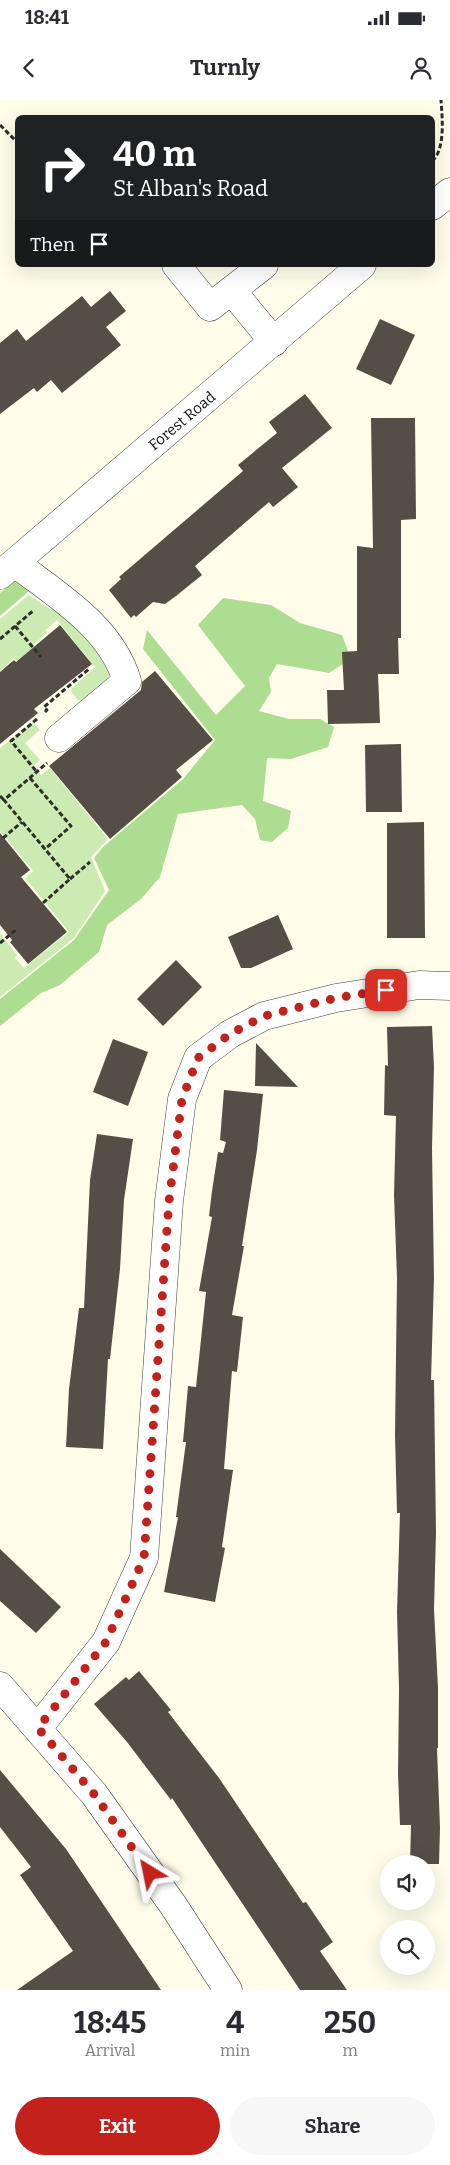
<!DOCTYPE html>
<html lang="en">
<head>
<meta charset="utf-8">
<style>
	body { margin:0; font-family:Bitter,serif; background:#f7f7f7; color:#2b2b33; height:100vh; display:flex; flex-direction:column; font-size:19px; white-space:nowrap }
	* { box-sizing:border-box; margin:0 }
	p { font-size:16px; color:#7c7c81 }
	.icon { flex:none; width:28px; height:28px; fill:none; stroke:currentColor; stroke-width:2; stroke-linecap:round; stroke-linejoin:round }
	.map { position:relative; height:1890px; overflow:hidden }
	.drawer { display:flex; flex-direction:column; background:#fff; flex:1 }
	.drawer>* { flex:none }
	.hud { position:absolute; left:15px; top:15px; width:420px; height:152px; border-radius:8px; box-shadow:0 5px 20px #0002; background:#202124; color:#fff; overflow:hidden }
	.buttons { position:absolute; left:380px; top:1755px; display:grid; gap:10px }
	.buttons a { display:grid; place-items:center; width:55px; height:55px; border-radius:50%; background:#fff; box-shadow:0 5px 20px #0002; font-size:25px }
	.pin { position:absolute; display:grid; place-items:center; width:42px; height:42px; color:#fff; margin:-21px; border-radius:10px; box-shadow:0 2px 8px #0006 }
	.me { position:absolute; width:55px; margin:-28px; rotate:325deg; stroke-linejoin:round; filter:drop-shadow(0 0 4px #0008) }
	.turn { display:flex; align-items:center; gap:18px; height:105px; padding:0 15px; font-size:22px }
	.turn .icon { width:65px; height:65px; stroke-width:2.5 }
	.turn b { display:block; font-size:35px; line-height:42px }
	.then { display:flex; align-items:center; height:48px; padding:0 15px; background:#0003; gap:10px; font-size:19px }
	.eta { display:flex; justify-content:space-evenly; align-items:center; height:85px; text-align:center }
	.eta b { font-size:30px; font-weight:700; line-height:35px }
	.button { display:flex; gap:10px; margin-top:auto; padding:10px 15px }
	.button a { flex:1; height:58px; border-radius:30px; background:#c3211c; color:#fff; font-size:20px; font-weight:700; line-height:58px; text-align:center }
	.button a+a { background:#f7f7f7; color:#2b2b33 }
	.status { display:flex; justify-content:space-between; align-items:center; height:35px; padding:0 25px; background:#fff; direction:ltr }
	.status svg { height:14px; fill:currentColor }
	header { display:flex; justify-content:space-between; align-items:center; height:65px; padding:0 15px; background:#fff; font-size:22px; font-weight:700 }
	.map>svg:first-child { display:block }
	.green { fill:#cbebb2 }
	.forest { fill:#addd90 }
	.building { fill:#554e47 }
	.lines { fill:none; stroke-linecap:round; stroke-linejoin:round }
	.minor-casing { stroke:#3f3f3f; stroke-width:29 }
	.path { stroke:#2e2e2e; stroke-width:3; stroke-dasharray:5 2.5; stroke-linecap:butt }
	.minor { stroke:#fff; stroke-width:28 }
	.route { stroke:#c3211c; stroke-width:9; stroke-dasharray:0 16.2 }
	.labels { text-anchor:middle; stroke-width:5; stroke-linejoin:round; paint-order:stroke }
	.street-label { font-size:15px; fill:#0c0c0c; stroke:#fff }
</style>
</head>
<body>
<div class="status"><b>18:41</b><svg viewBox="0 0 49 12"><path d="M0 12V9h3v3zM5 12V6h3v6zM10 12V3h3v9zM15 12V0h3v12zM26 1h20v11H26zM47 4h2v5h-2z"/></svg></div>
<header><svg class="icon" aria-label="back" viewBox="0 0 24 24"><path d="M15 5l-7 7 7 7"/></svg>Turnly<svg class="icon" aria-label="person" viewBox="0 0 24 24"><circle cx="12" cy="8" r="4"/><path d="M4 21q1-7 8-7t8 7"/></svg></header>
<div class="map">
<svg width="450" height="1890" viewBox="0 0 450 1890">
	<rect width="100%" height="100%" fill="#fffdea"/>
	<g class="green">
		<path d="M 29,495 L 50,509 L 67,515 L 103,557 L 110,574 L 107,582 L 84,602 L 78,600 L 70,590 L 95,567 L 57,520 L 45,530 L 47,533 L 33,545 L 34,547 L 17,561 L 14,558 L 0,571 L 3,575 L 0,577 L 0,519 Z"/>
		<path d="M 33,622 L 40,630 L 25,643 L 40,660 L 33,666 L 41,675 L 50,668 L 108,739 L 91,757 L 105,791 L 74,838 L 0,897 L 0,833 L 17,855 L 15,858 L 24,868 L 69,832 L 25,778 L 33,771 L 0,731 L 0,648 Z"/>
	</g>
	<g class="forest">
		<path d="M 19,477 L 29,491 L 0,516 L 0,493 Z"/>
		<path d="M 223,498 L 271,505 L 300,523 L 342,535 L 351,559 L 329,573 L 277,564 L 269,578 L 271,592 L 259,611 L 289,619 L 320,619 L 334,627 L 328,647 L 291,659 L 267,658 L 263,701 L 291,711 L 288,728 L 272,742 L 260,740 L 255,719 L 242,705 L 178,714 L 160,777 L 141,799 L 107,825 L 99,852 L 60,885 L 41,893 L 0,926 L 0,899 L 74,840 L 109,790 L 94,758 L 103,747 L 183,679 L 215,640 L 143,549 L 147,530 L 216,615 L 245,586 L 198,525 Z"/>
	</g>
	<g class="building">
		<path d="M 110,191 L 126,211 L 106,227 L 121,245 L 62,293 L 51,280 L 37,292 L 34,288 L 0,314 L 0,243 L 17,229 L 26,241 L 82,196 L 91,207 Z"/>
		<path d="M 380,219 L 415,235 L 391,285 L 356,269 Z"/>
		<path d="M 305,294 L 332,328 L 282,368 L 298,387 L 273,407 L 269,402 L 195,466 L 202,475 L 176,496 L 165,504 L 153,502 L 136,517 L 134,515 L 131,518 L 109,490 L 121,479 L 119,477 L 243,371 L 238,365 L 277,333 L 269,322 Z"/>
		<path d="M 371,318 L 415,318 L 416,419 L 401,420 L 401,538 L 398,538 L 399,574 L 378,574 L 380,623 L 328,624 L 327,590 L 344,590 L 342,552 L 357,551 L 357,446 L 373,448 Z"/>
		<path d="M 60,525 L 92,564 L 34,609 L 38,613 L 0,644 L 0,572 L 14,560 L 16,562 Z"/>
		<path d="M 155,571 L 213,640 L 176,670 L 182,677 L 110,739 L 49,666 L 141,590 L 142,582 Z"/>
		<path d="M 401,644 L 402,712 L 366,712 L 365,645 Z"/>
		<path d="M 424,722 L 425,838 L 387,838 L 387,723 Z"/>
		<path d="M 0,733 L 30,770 L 21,777 L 67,832 L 28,864 L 10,842 L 12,840 L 0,825 Z"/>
		<path d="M 278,815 L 293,849 L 251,868 L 241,868 L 228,837 Z"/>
		<path d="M 176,860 L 202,887 L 163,926 L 137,899 Z"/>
		<path d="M 432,926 L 434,967 L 432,1048 L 434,1178 L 431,1280 L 434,1280 L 436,1433 L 434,1509 L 438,1588 L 438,1648 L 437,1648 L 440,1728 L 439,1764 L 410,1764 L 411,1725 L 400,1725 L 398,1674 L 399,1588 L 397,1512 L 400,1413 L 397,1413 L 395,1335 L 397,1178 L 394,1095 L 396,1016 L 384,1015 L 385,965 L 388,966 L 387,927 Z"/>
		<path d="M 113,939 L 148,952 L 128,1006 L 93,992 Z"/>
		<path d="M 256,943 L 298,987 L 255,986 Z"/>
		<path d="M 224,990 L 263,994 L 257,1050 L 242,1146 L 244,1146 L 232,1215 L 243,1217 L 237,1272 L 232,1271 L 224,1369 L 233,1370 L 222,1447 L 225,1448 L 215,1502 L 164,1492 L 178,1417 L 176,1417 L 186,1342 L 183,1342 L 188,1286 L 196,1287 L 206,1192 L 199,1191 L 212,1117 L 209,1116 L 212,1091 L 218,1052 L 223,1053 L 226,1042 L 220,1040 Z"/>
		<path d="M 97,1034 L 133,1039 L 124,1100 L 120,1169 L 110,1259 L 108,1259 L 103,1349 L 66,1347 L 69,1289 L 79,1208 L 84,1208 L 90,1080 Z"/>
		<path d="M 0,1449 L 61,1507 L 36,1533 L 0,1501 Z"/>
		<path d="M 139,1571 L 171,1610 L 168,1612 L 219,1678 L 303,1803 L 306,1802 L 333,1842 L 320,1851 L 347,1890 L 300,1890 L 172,1698 L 171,1700 L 127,1642 L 94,1604 L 126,1577 L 129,1580 Z"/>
		<path d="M 0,1670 L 66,1749 L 161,1890 L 17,1890 L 73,1851 L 20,1775 L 31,1767 L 0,1727 Z"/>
	</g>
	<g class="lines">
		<defs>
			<g id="minor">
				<path d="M 432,106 L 450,92"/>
				<path d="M 176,165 L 210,207 L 264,165"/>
				<path d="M 232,191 L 274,242"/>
				<path d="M 15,463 C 57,495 111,527 127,581 L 59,638"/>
				<path d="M 0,475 L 362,165"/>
				<path d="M 0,1586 L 94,1694 L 173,1805 L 228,1890"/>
				<path d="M 38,1628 L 106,1542 L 144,1458 L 169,1101 L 182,999 L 198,958 L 230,934 L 264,916 L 336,898 L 419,885 L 450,886"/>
			</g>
		</defs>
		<use href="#minor" class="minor-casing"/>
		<g class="path">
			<path d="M 0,25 L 18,43"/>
			<path d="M 432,61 C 446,49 442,16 441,0"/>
			<path d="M 15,526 L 41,557"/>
			<path d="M 0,539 L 34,510"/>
			<path d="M 45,612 L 47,610 L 44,607 L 90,568"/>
			<path d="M 37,619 L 11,641 L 37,672"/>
			<path d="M 30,678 L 71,726 L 45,749"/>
			<path d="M 0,696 L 4,700"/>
			<path d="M 3,738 L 22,722"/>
			<path d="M 70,779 L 90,762"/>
			<path d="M 43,803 L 70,779 L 4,700 L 47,663"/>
			<path d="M 0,843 L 17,829"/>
		</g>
		<use href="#minor" class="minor"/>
	</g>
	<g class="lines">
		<path class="route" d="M 150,1773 L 94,1694 L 38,1628 L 106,1542 L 144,1458 L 169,1101 L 182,999 L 198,958 L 230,934 L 264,916 L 336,898 L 386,890"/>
	</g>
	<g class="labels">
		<g class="street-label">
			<text transform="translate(182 321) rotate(-40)" y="5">Forest Road</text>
		</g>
	</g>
</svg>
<div class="buttons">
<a><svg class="icon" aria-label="sound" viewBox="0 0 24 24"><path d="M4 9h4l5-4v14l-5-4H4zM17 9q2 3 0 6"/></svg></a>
<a><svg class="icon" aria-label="search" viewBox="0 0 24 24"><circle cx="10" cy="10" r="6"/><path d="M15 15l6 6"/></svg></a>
</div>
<div class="pin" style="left:386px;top:890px;background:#d93025"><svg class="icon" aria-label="arrive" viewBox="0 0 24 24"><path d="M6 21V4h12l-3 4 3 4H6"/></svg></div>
<svg class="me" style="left:150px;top:1773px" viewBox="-20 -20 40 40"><path d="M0-17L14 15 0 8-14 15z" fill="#c3211c" stroke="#fff" stroke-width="4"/></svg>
<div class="hud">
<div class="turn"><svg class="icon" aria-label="right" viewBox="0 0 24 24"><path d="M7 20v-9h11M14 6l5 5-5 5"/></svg><div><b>40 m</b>St Alban's Road</div></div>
<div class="then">Then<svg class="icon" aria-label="arrive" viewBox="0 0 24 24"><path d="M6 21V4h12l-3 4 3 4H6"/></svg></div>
</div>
</div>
<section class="drawer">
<div class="eta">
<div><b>18:45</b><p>Arrival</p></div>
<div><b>4</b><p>min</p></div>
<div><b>250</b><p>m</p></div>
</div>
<div class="button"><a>Exit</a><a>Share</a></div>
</section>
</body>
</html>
